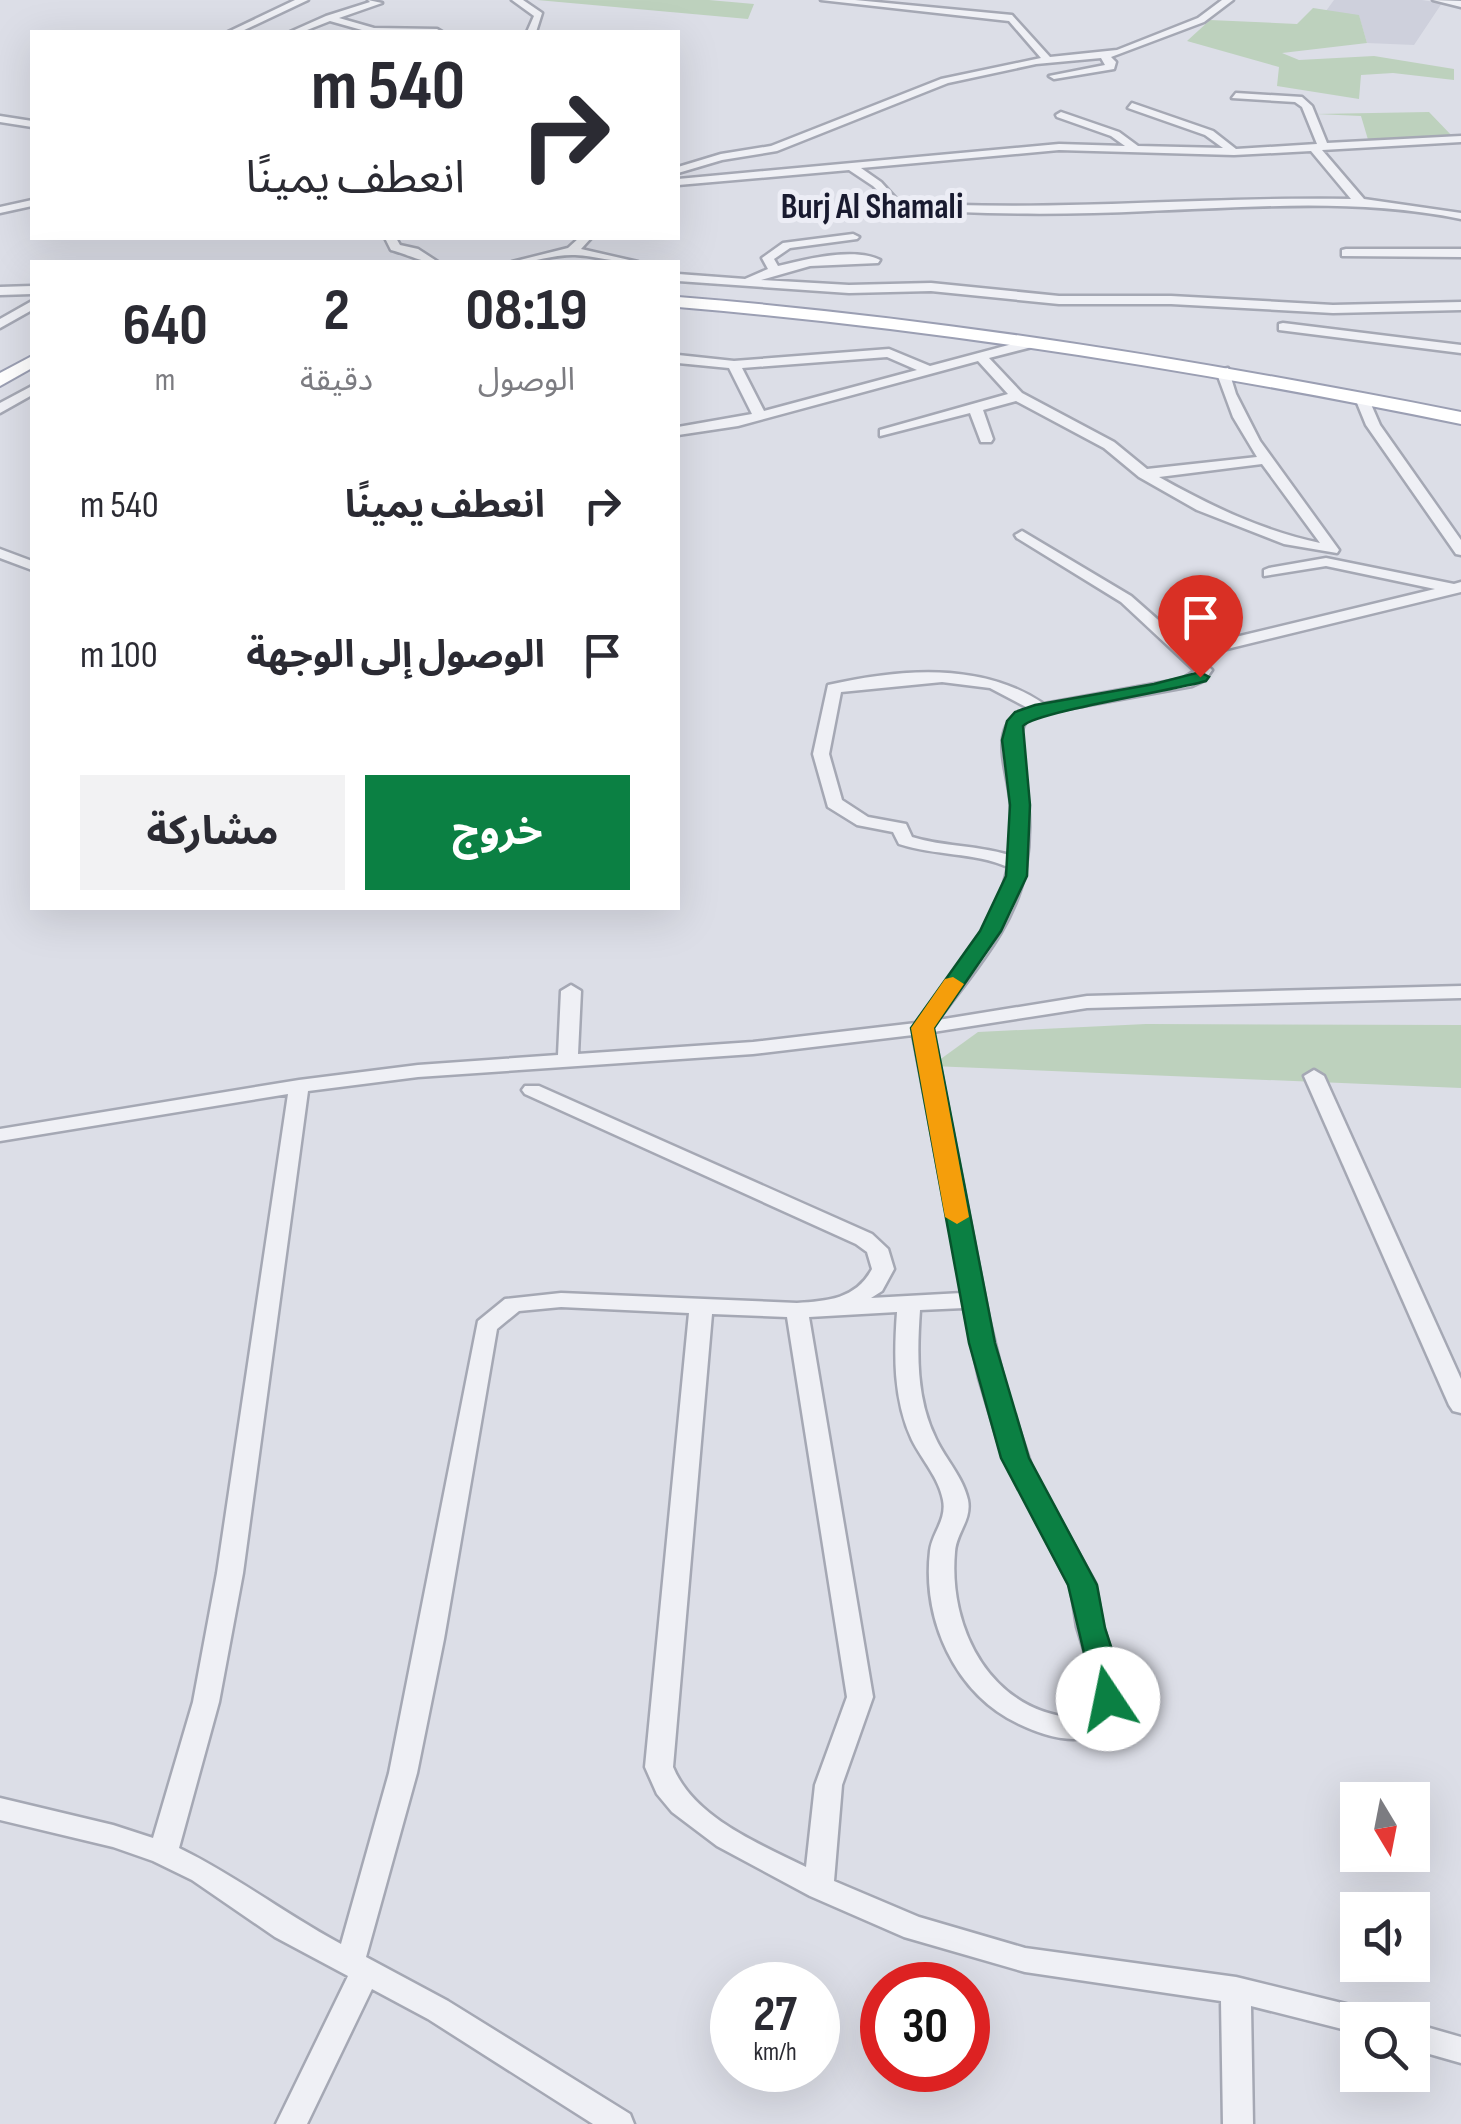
<!DOCTYPE html>
<html lang="ar">
<head>
<meta charset="utf-8">
<style>
	body { margin:0; font-family:"Sofia Sans Condensed","Noto Sans Arabic",sans-serif; background:#f2f2f3; color:#2b2b33; direction:rtl; height:100vh; display:flex; flex-direction:column; font-size:38px; white-space:nowrap }
	* { box-sizing:border-box; margin:0 }
	p { font-size:32px; color:#7c7c81 }
	.icon { flex:none; width:55px; height:55px; fill:none; stroke:currentColor; stroke-width:2; stroke-linecap:round; stroke-linejoin:round }
	.map { position:relative; flex:1; overflow:hidden; direction:ltr }
	.details { position:absolute; left:30px; top:260px; width:650px; height:650px; display:flex; flex-direction:column; background:#fff; border-radius:0px; box-shadow:0 10px 40px #0002; direction:rtl }
	.details>* { flex:none }
	.banner { position:absolute; left:30px; top:30px; width:650px; height:210px; border-radius:0px; box-shadow:0 10px 40px #0002; direction:rtl; background:#fff; color:#2b2b33; overflow:hidden }
	.needle { width:65px; rotate:170deg }
	.buttons { position:absolute; left:1340px; top:1782px; display:grid; gap:20px }
	.buttons a { display:grid; place-items:center; width:90px; height:90px; border-radius:0px; background:#fff; box-shadow:0 10px 40px #0002; font-size:50px }
	.speed { position:absolute; left:710px; top:1962px; display:flex; gap:20px; font-size:50px; font-weight:700; text-align:center }
	.speed>* { display:grid; place-content:center; width:130px; height:130px; border-radius:50%; background:#fff; box-shadow:0 10px 40px #0002; line-height:1 }
	.speed small { font-size:25px; font-weight:400 }
	.speed .limit { border:15px solid #d22; background:#fff; color:#111 }
	.pin { position:absolute; display:grid; place-items:center; width:85px; height:85px; color:#fff; margin:-102px -42px; border-radius:50% 50% 50% 0; rotate:-45deg; box-shadow:0 0 10px #0007 }
	.pin .icon { rotate:45deg }
	.me { position:absolute; width:110px; margin:-55px; rotate:349deg; stroke-linejoin:round; filter:drop-shadow(0 0 8px #0008) }
	.turn { display:flex; align-items:center; gap:35px; height:210px; padding:0 50px; font-size:45px }
	.turn .icon { width:130px; height:130px; stroke-width:2.5 }
	.turn b { display:block; font-size:70px; line-height:85px }
	.eta { display:flex; justify-content:space-evenly; align-items:center; height:170px; text-align:center }
	.eta b { font-size:60px; font-weight:700; line-height:70px }
	.action { display:flex; gap:20px; margin-top:auto; padding:20px 50px }
	.action a { flex:1; height:115px; border-radius:0px; background:#0b8043; color:#fff; font-size:40px; font-weight:700; line-height:115px; text-align:center }
	.action a+a { background:#f2f2f3; color:#2b2b33 }
	ul { padding:0; list-style:none }
	li { display:flex; align-items:center; gap:30px; height:150px; padding:0 50px }
	li div { flex:1 }
	li b { display:block; font-size:38px }
	li em { font-style:normal }
	.map>svg:first-child { display:block }
	.built { fill:#ced0dc }
	.green { fill:#bdd1bd }
	.lines { fill:none; stroke-linecap:round; stroke-linejoin:round }
	.minor-casing { stroke:#a5a8b4; stroke-width:5 }
	.major-casing { stroke:#9b9fb3; stroke-width:4 }
	.minor { fill:#eff0f5; fill-rule:evenodd }
	.major { fill:#fff; fill-rule:evenodd }
	.route { fill:#0b8043; stroke:#07532c; stroke-width:2.5 }
	.slow { fill:#f59e0b }
	.labels { text-anchor:middle; stroke-width:10; stroke-linejoin:round; paint-order:stroke }
	.far-district-label { font-size:35px; font-weight:bold; fill:#181a2f; stroke:#ecedf5 }
</style>
</head>
<body>
<div class="map">
<svg width="1461" height="2124" viewBox="0 0 1461 2124">
	<rect width="100%" height="100%" fill="#dcdee7"/>
	<path class="built" d="M 1334,0 L 1422,0 L 1442,3 L 1414,45 L 1367,43 L 1359,16 L 1326,11 Z"/>
	<g class="green">
		<path d="M 537,0 L 709,0 L 754,4 L 748,19 Z"/>
		<path d="M 1313,8 L 1359,15 L 1367,43 L 1282,53 L 1299,60 L 1374,56 L 1454,69 L 1454,80 L 1393,73 L 1361,75 L 1359,99 L 1277,86 L 1279,67 L 1187,41 L 1210,20 L 1297,24 Z"/>
		<path d="M 1429,112 L 1453,137 L 1369,143 L 1361,116 L 1316,114 Z"/>
		<path d="M 1146,1024 L 1461,1025 L 1461,1088 L 931,1066 L 978,1032 Z"/>
	</g>
	<g class="lines">
		<defs>
			<g id="minor">
				<path d="M 295,0 L 308,0 L 240,32 L 228,32 Z"/>
				<path d="M 368,0 L 382,3 L 339,18 L 374,28 L 437,29 L 442,32 L 369,32 L 330,21 L 302,32 L 290,32 L 326,16 L 370,2 Z"/>
				<path d="M 512,0 L 523,0 L 542,13 L 536,32 L 527,32 L 534,16 Z"/>
				<path d="M 821,0 L 855,0 L 1012,15 L 1050,57 L 1117,50 L 1198,18 L 1222,0 L 1233,0 L 1204,22 L 1111,57 L 1116,62 L 1114,69 L 1054,79 L 1049,76 L 1105,65 L 1101,58 L 1036,64 L 948,83 L 777,151 L 722,160 L 678,173 L 678,167 L 721,154 L 771,146 L 941,79 L 1041,58 L 1009,21 Z"/>
				<path d="M 1433,0 L 1461,1 L 1461,7 Z"/>
				<path d="M 1236,93 L 1302,97 L 1312,106 L 1327,143 L 1461,136 L 1461,142 L 1322,150 L 1364,199 L 1461,213 L 1461,219 C 1357,198 1254,207 1148,211 C 1064,215 980,215 896,208 L 873,186 L 849,170 L 678,185 L 678,179 L 1059,144 L 1125,146 L 1111,136 L 1057,117 L 1056,115 L 1061,112 L 1119,132 L 1138,146 L 1223,148 L 1205,135 L 1128,108 L 1132,103 L 1213,131 L 1236,149 L 1317,144 L 1302,107 L 1295,102 L 1232,98 ZM 1059,150 L 1234,155 L 1311,151 L 1351,199 C 1200,196 1050,213 899,202 L 881,182 L 861,168 Z"/>
				<path d="M 0,116 L 32,121 L 32,127 L 0,122 Z"/>
				<path d="M 32,200 L 32,206 L 0,213 L 0,207 Z"/>
				<path d="M 853,234 L 859,237 L 857,239 L 790,248 L 774,259 L 778,266 C 807,259 854,247 880,260 L 878,263 L 810,266 L 761,280 L 849,285 L 931,283 L 1059,296 L 1171,296 L 1333,305 L 1461,302 L 1461,310 L 1333,313 L 1171,304 L 1059,304 L 931,291 L 849,293 L 678,281 L 678,274 L 745,279 L 768,269 L 762,258 L 783,243 Z"/>
				<path d="M 385,238 L 396,238 L 400,245 L 418,249 L 438,262 C 422,263 407,254 391,250 Z"/>
				<path d="M 579,238 L 591,238 L 581,249 L 638,262 C 616,263 597,256 575,255 C 554,254 533,263 512,262 L 568,248 Z"/>
				<path d="M 1346,249 L 1461,249 L 1461,257 L 1342,256 L 1342,250 Z"/>
				<path d="M 32,286 L 32,294 L 0,295 L 0,287 Z"/>
				<path d="M 32,301 L 32,310 L 0,328 L 0,319 Z"/>
				<path d="M 1283,323 L 1461,345 L 1461,353 L 1279,330 L 1279,324 Z"/>
				<path d="M 1031,339 L 1037,343 L 1036,346 L 989,358 L 1022,393 L 1114,442 L 1147,469 L 1257,457 L 1233,417 L 1216,371 L 1228,368 L 1236,394 L 1260,441 L 1339,550 L 1337,553 L 1284,544 L 1197,510 L 1139,477 L 1104,448 L 1016,401 L 983,410 L 993,439 L 991,442 L 981,442 L 970,413 L 880,436 L 880,430 L 1008,394 L 978,361 L 738,426 L 678,435 L 678,427 L 752,414 L 729,368 L 678,363 L 678,355 L 734,361 L 889,349 L 930,366 ZM 887,357 L 917,370 L 764,411 L 742,368 ZM 1262,464 L 1320,543 C 1262,531 1209,505 1159,477 Z"/>
				<path d="M 32,386 L 32,395 L 0,413 L 0,403 Z"/>
				<path d="M 1357,395 L 1367,395 L 1380,425 L 1461,540 L 1461,555 L 1456,554 L 1366,425 L 1355,398 Z"/>
				<path d="M 1022,531 L 1131,596 L 1190,648 L 1435,589 L 1326,566 L 1264,576 L 1264,570 L 1269,568 L 1326,558 L 1454,584 L 1461,582 L 1461,592 L 1198,656 L 1212,670 L 1205,680 L 1192,686 L 1044,713 L 1026,721 C 1011,747 1026,777 1028,804 C 1030,824 1029,847 1026,866 C 1017,925 972,973 938,1020 L 1087,996 L 1461,986 L 1461,998 L 1087,1008 L 933,1032 L 989,1319 L 1008,1397 L 1033,1471 L 1095,1583 L 1103,1627 L 1117,1669 L 1120,1694 L 1117,1705 L 1105,1725 L 1092,1736 C 1069,1744 1040,1734 1019,1724 C 955,1694 922,1620 930,1551 C 932,1533 947,1520 943,1500 C 939,1478 922,1460 912,1440 C 893,1399 894,1355 897,1312 L 809,1317 L 873,1697 L 842,1785 L 834,1881 L 919,1917 L 1025,1948 L 1236,1977 L 1358,2007 L 1368,2011 L 1373,2020 L 1358,2020 L 1358,2033 L 1251,2006 L 1253,2124 L 1223,2124 L 1221,2001 L 1025,1972 L 904,1937 L 810,1896 L 717,1846 L 672,1812 L 657,1794 L 645,1767 L 689,1313 L 561,1307 L 519,1311 L 497,1329 L 444,1639 L 417,1773 L 366,1957 L 448,2001 L 630,2114 L 634,2124 L 593,2124 L 428,2019 L 372,1989 L 307,2124 L 276,2124 L 348,1976 L 275,1937 L 192,1880 L 153,1861 L 113,1847 L 0,1820 L 0,1798 L 113,1825 L 153,1838 L 193,1702 L 217,1573 L 288,1094 L 0,1141 L 0,1129 L 299,1080 L 418,1065 L 558,1055 L 561,991 L 571,985 L 581,991 L 578,1054 L 753,1042 L 916,1023 C 951,975 996,927 1008,867 C 974,852 935,856 899,844 L 893,832 L 857,825 L 828,807 L 813,754 L 828,685 C 899,669 981,661 1044,704 L 1182,679 L 1195,671 L 1121,602 L 1017,538 L 1015,535 ZM 942,682 L 990,688 L 1028,708 C 984,724 1010,774 1011,807 C 1012,823 1010,839 1009,855 C 977,845 944,847 912,837 L 906,824 L 868,817 L 842,800 L 829,754 L 841,692 ZM 913,1035 L 962,1293 L 871,1298 L 882,1291 L 894,1269 L 888,1249 L 872,1234 L 539,1086 L 525,1086 L 522,1090 L 525,1094 L 856,1244 L 867,1252 L 872,1269 C 856,1299 828,1301 797,1303 L 561,1293 L 505,1299 L 478,1321 L 389,1773 L 341,1944 C 285,1914 235,1875 179,1848 L 219,1702 L 243,1573 L 308,1091 L 418,1077 L 753,1054 ZM 964,1308 L 979,1378 L 1002,1454 L 1071,1588 L 1077,1627 L 1094,1682 L 1091,1703 L 1077,1718 C 992,1713 948,1630 955,1552 C 956,1533 972,1520 968,1500 C 963,1477 946,1460 936,1439 C 916,1399 917,1354 920,1310 ZM 712,1314 L 787,1317 L 847,1697 L 815,1785 L 806,1867 C 760,1844 694,1818 673,1767 Z"/>
				<path d="M 0,549 L 32,561 L 32,570 L 0,558 Z"/>
				<path d="M 1314,1070 L 1324,1076 L 1461,1379 L 1461,1413 L 1453,1411 L 1449,1405 L 1304,1076 Z"/>
				<path d="M 1412,2023 L 1461,2037 L 1461,2063 L 1412,2049 Z"/>
			</g>
			<g id="major">
				<path d="M 678,297 C 942,318 1202,361 1461,412 L 1461,424 C 1202,371 942,329 678,307 Z"/>
				<path d="M 32,356 L 32,368 L 0,386 L 0,373 Z"/>
			</g>
		</defs>
		<use href="#minor" class="minor-casing"/>
		<use href="#major" class="major-casing"/>
		<use href="#minor" class="minor"/>
		<use href="#major" class="major"/>
	</g>
	<path class="route" d="M 1200,672 L 1209,677 L 1206,681 C 1175,690 1035,712 1023,726 L 1030,805 L 1027,876 L 1001,931 L 934,1028 L 995,1343 L 1029,1458 L 1097,1585 L 1105,1628 L 1123,1684 L 1118,1708 L 1108,1711 L 1097,1708 L 1068,1585 L 1001,1458 L 969,1343 L 911,1028 L 980,931 L 1006,876 L 1010,805 L 1002,740 L 1007,721 L 1015,712 L 1035,705 L 1154,684 Z"/>
	<path class="slow" d="M 953,977 L 964,984 L 934,1028 L 969,1217 L 957,1224 L 945,1217 L 911,1028 L 945,979 Z"/>
	<g class="labels">
		<g class="far-district-label">
			<text x="872" y="218">Burj Al Shamali</text>
		</g>
	</g>
</svg>
<div class="buttons">
<a><svg class="needle" viewBox="-14 -14 28 28"><path d="M0-13l5 13h-10z" fill="#e53935"/><path d="M0 13l5-13h-10z" fill="#7c7c81"/></svg></a>
<a><svg class="icon" aria-label="sound" viewBox="0 0 24 24"><path d="M4 9h4l5-4v14l-5-4H4zM17 9q2 3 0 6"/></svg></a>
<a><svg class="icon" aria-label="search" viewBox="0 0 24 24"><circle cx="10" cy="10" r="6"/><path d="M15 15l6 6"/></svg></a>
</div>
<div class="speed"><div>27<small>km/h</small></div><div class="limit">30</div></div>
<div class="pin" style="left:1200px;top:677px;background:#d93025"><svg class="icon" aria-label="arrive" viewBox="0 0 24 24"><path d="M6 21V4h12l-3 4 3 4H6"/></svg></div>
<svg class="me" style="left:1108px;top:1699px" viewBox="-20 -20 40 40"><circle r="19" fill="#fff"/><path d="M0-13L10 11 0 6-10 11z" fill="#0b8043"/></svg>
<div class="banner">
<div class="turn"><svg class="icon" aria-label="right" viewBox="0 0 24 24"><path d="M7 20v-9h11M14 6l5 5-5 5"/></svg><div><b>540 m</b>انعطف يمينًا</div></div>
</div>
<section class="details">
<div class="eta">
<div><b>08:19</b><p>الوصول</p></div>
<div><b>2</b><p>دقيقة</p></div>
<div><b>640</b><p>m</p></div>
</div>
<ul>
<li><svg class="icon" aria-label="right" viewBox="0 0 24 24"><path d="M7 20v-9h11M14 6l5 5-5 5"/></svg><div><b>انعطف يمينًا</b></div><em>540 m</em></li>
<li><svg class="icon" aria-label="arrive" viewBox="0 0 24 24"><path d="M6 21V4h12l-3 4 3 4H6"/></svg><div><b>الوصول إلى الوجهة</b></div><em>100 m</em></li>
</ul>
<div class="action"><a>خروج</a><a>مشاركة</a></div>
</section>
</div>
</body>
</html>
